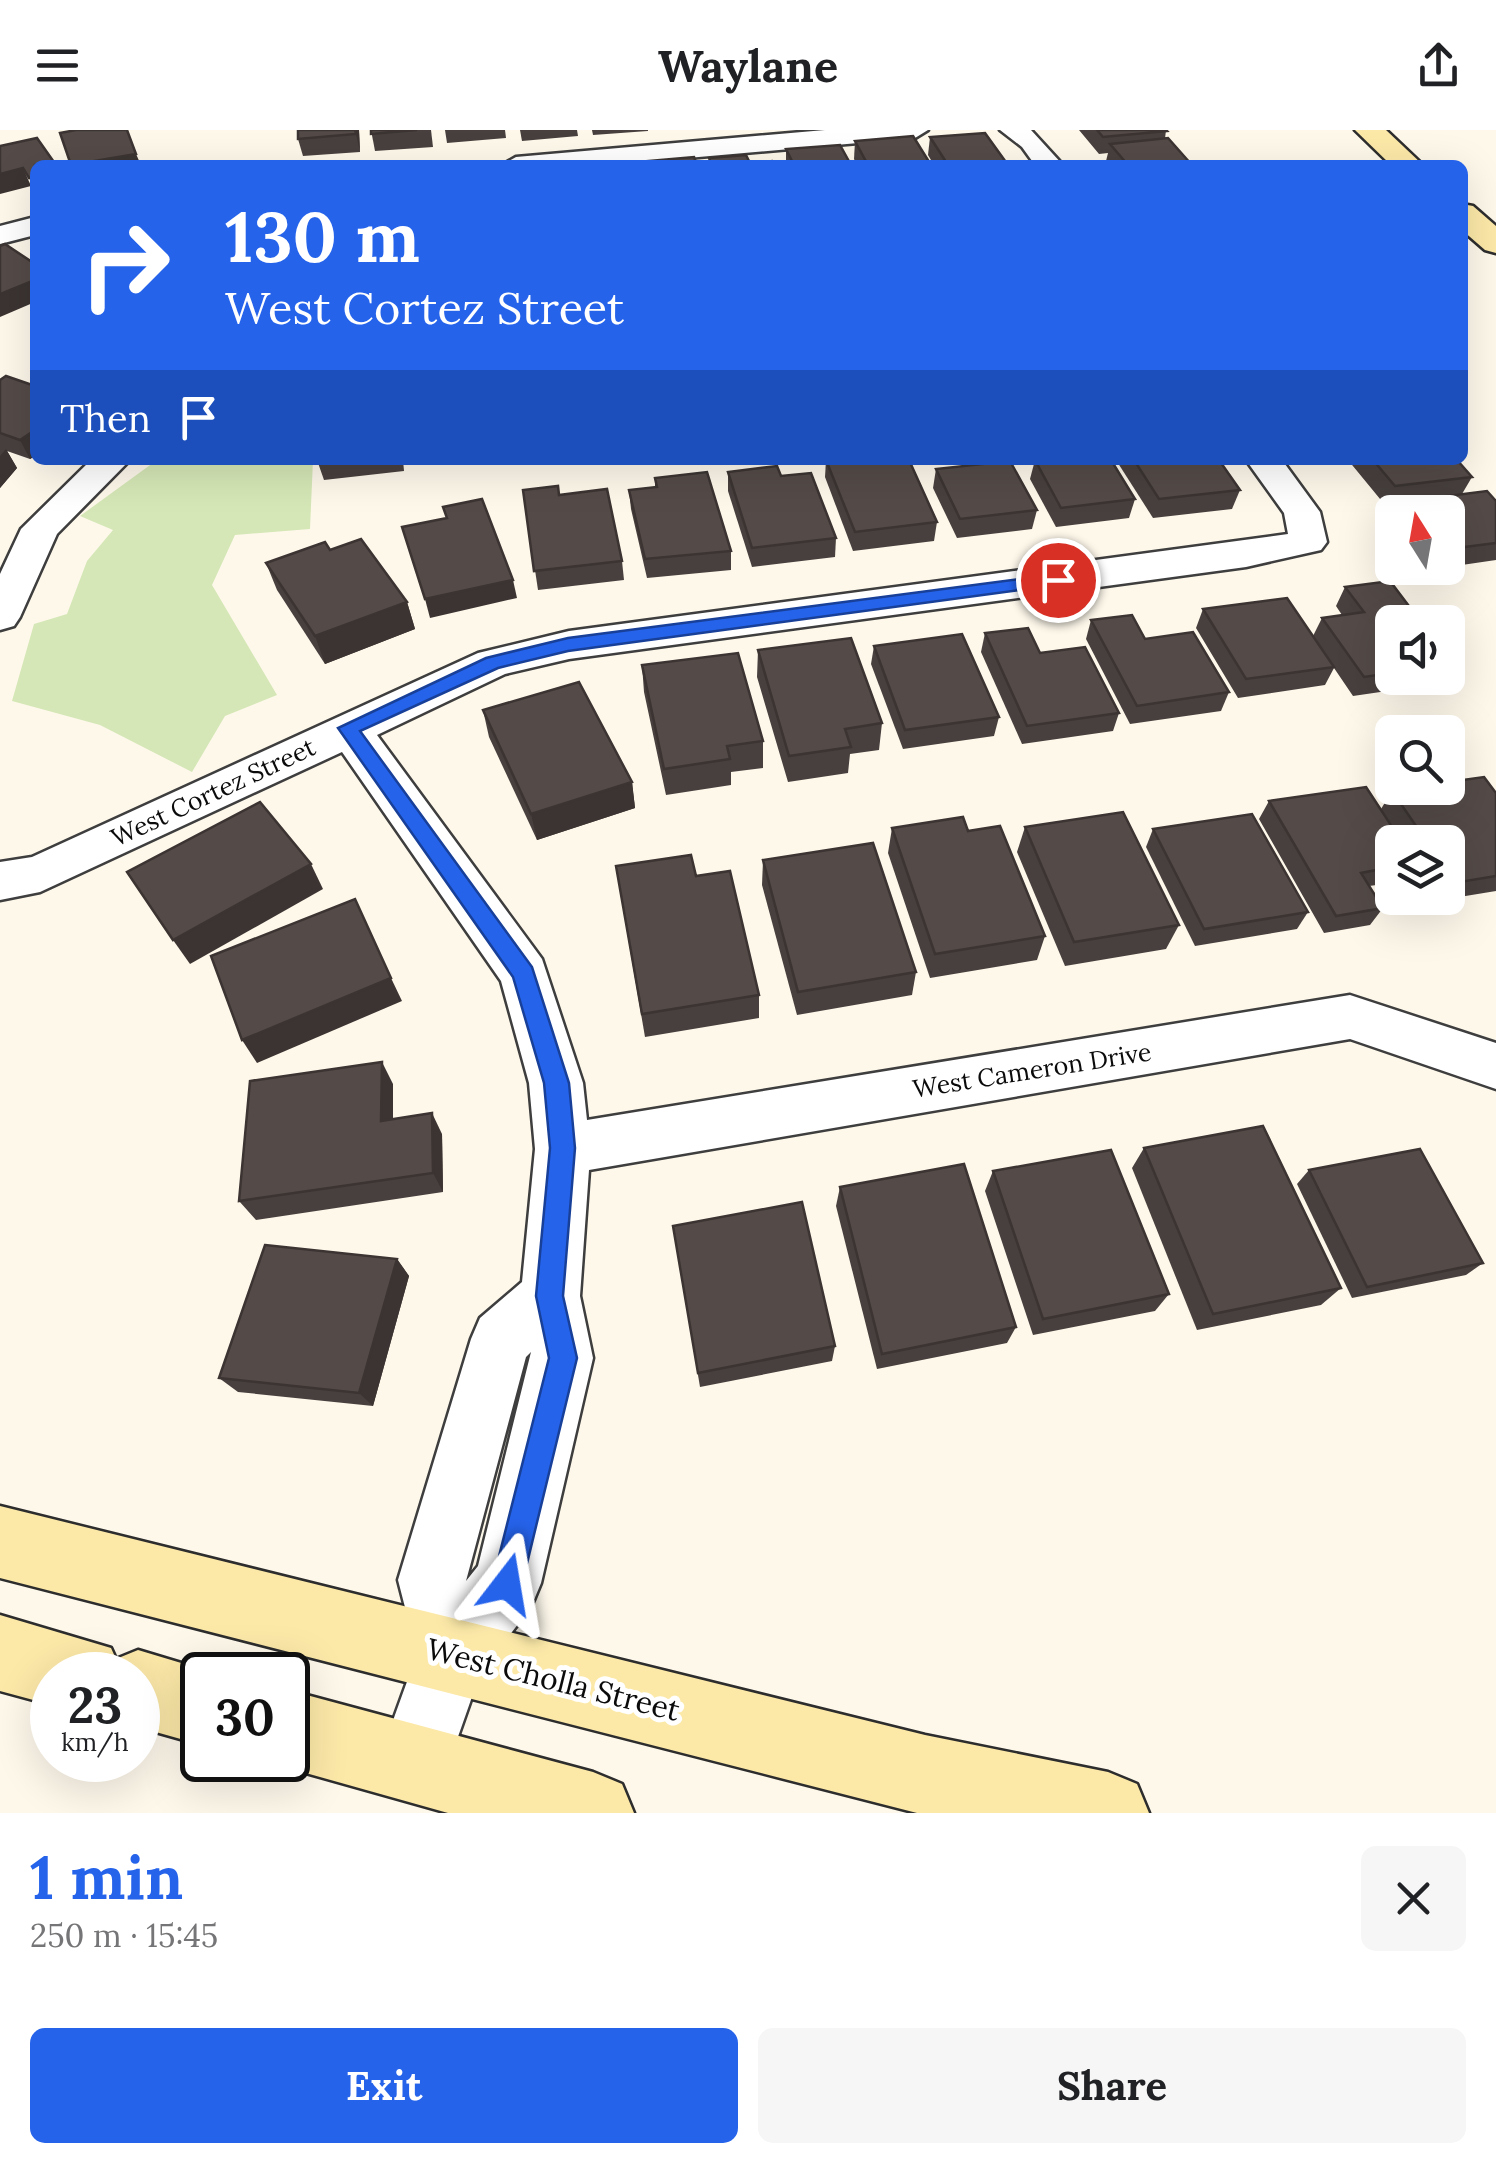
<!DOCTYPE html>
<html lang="en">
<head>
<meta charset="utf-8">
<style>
	body { margin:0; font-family:Lora,serif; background:#f6f6f6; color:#202124; height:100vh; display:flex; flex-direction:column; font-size:38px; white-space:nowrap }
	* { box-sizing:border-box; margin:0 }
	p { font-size:32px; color:#757577 }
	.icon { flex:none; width:55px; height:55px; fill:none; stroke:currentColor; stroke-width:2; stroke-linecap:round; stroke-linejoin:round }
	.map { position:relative; height:1683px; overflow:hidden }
	.sheet { display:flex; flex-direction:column; background:#fff; flex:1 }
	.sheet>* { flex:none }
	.banner { position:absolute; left:30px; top:30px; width:1438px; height:305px; border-radius:15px; box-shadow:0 10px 40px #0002; background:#2563eb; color:#fff; overflow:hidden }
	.needle { width:65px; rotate:349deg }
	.buttons { position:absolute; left:1375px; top:365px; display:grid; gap:20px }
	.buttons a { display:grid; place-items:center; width:90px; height:90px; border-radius:15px; background:#fff; box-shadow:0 10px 40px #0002; font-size:50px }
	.speed { position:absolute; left:30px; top:1522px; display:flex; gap:20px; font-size:50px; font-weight:700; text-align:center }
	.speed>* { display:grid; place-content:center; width:130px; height:130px; border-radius:50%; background:#fff; box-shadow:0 10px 40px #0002; line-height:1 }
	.speed small { font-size:25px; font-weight:400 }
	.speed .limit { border:5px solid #111; border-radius:15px; background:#fff; color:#111 }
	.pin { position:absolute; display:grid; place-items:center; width:85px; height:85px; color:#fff; margin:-42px; border:5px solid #fff; border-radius:50%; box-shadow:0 2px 10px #0007 }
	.me { position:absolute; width:110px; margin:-55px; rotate:14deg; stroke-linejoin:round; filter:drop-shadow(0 0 8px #0008) }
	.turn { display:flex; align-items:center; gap:35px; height:210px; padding:0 30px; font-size:45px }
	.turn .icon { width:130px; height:130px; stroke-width:2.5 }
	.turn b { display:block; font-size:70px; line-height:85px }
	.then { display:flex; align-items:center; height:95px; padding:0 30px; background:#0003; gap:20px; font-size:38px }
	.round { display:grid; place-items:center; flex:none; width:105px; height:105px; border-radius:15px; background:#f6f6f6 }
	.headline { display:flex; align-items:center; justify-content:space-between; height:170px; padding:0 30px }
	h1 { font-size:60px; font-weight:700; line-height:75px; color:#2563eb }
	.cta { display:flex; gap:20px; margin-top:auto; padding:20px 30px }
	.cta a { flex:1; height:115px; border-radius:15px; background:#2563eb; color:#fff; font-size:40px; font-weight:700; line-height:115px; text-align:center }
	.cta a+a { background:#f6f6f6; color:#202124 }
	header { display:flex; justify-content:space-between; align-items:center; height:130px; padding:0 30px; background:#fff; font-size:45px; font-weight:700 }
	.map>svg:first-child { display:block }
	.green { fill:#d5e7b6 }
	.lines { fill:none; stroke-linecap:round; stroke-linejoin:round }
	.street-casing { stroke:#3e3e3e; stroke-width:5 }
	.secondary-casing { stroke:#2d2d2d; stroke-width:5 }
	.street { fill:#fff; fill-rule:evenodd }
	.secondary { fill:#fce9a8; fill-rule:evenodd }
	.wall { fill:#48403e }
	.shaded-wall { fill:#3b3432 }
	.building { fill:#544b48; stroke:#3b3432; stroke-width:2.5 }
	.route { fill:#2563eb; stroke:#184099; stroke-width:2.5 }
	.labels { text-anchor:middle; stroke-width:10; stroke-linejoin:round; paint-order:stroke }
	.street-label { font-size:25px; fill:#0b0b0b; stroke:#fff }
	.near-street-label { font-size:30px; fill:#0b0b0b; stroke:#fff }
</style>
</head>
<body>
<header><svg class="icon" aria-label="menu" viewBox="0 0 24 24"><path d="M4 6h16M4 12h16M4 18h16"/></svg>Waylane<svg class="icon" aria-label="share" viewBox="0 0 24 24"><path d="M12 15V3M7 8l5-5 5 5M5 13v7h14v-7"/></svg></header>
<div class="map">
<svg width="1496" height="1683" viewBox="0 0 1496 1683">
	<rect width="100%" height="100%" fill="#fef8eb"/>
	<path class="green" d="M 157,330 L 313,330 L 310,399 L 235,405 L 212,455 L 277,565 L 225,586 L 192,642 L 100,595 L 12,571 L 34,494 L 67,484 L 87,431 L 113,400 L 80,386 Z"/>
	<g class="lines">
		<defs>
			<g id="street">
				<path d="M 825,0 L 928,0 L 915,8 L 608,35 L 502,35 L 516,27 Z"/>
				<path d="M 1000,0 L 1031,0 L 1063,35 L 1035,35 L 1022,17 Z"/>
				<path d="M 35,87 L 35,105 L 0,114 L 0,96 Z"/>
				<path d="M 91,330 L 130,330 L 57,404 L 20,487 L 14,496 L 0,500 L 0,444 L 21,399 Z"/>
				<path d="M 1246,330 L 1282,330 L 1320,382 L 1327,412 L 1321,420 L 1246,437 L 569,529 L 505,544 L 377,605 L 542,829 L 583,953 L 587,990 L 1350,865 L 1496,913 L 1496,959 L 1350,909 L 589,1040 L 580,1166 L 593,1228 L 541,1453 L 531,1477 L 480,1544 L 440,1658 L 414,1668 L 388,1658 L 378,1632 L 417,1524 L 398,1450 L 471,1209 L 480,1188 L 522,1152 L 535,1019 L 529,953 L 501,851 L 342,622 L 40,762 L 0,770 L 0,732 L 32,727 L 478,523 L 569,501 L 1288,404 L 1284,383 ZM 531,1222 L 478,1436 L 466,1451 L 526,1227 Z"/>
			</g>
			<g id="secondary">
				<path d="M 1355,0 L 1386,0 L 1423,35 L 1391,35 Z"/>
				<path d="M 1462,74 L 1473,76 L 1496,96 L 1496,123 L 1485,120 L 1462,100 Z"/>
				<path d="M 0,1376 L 925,1605 L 1108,1642 L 1137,1654 L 1149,1683 L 917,1683 L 0,1448 Z"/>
				<path d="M 0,1485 L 111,1518 L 116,1529 L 138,1520 L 221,1545 L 202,1545 L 202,1615 L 138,1597 L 138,1545 L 52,1545 L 52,1575 L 0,1561 Z"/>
				<path d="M 288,1560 L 593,1642 L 622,1654 L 634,1683 L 448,1683 L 288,1638 L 268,1630 L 288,1630 Z"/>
			</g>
		</defs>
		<use href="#street" class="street-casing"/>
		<use href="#secondary" class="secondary-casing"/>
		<use href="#street" class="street"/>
		<use href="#secondary" class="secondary"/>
	</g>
	<g class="wall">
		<path d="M 359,0 L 360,22 L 303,26 L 298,9 Z"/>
		<path d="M 371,0 L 431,0 L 433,17 L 375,21 Z"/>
		<path d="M 445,0 L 505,0 L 506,8 L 447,13 Z"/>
		<path d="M 520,0 L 577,0 L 578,6 L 522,11 Z"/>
		<path d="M 592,0 L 648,0 L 648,1 L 593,5 Z"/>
		<path d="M 1079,0 L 1166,0 L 1165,9 L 1191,35 L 1110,35 L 1106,31 L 1108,23 L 1099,24 Z"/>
		<path d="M 930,7 L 1008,35 L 934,35 L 928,25 Z"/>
		<path d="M 855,11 L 931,35 L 857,35 L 854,29 Z"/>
		<path d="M 786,19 L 851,35 L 786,35 Z"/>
		<path d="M 0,250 L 35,256 L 35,326 L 30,329 L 7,321 L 17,338 L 0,358 Z"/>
		<path d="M 317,330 L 403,330 L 404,341 L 324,350 Z"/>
		<path d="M 826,330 L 909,330 L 937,392 L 934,411 L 853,421 L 825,347 Z"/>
		<path d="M 1035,330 L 1135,369 L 1129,388 L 1056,397 L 1030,349 Z"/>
		<path d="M 1116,330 L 1219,330 L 1240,360 L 1232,379 L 1153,388 Z"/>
		<path d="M 1348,330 L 1457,330 L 1472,347 L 1462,364 L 1496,371 L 1496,430 L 1448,437 L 1448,382 L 1403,382 L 1408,372 L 1385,375 Z"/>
		<path d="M 936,339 L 1037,380 L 1032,399 L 957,408 L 933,358 Z"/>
		<path d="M 728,342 L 781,346 L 836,408 L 835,427 L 752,437 L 728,361 Z"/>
		<path d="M 655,348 L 731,421 L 731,440 L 647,448 L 631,379 L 629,360 L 655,357 Z"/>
		<path d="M 523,360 L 559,365 L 622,431 L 624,450 L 538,460 Z"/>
		<path d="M 330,420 L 407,472 L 415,499 L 325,534 L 277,460 L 266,433 Z"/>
		<path d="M 1345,457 L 1392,492 L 1392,548 L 1445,548 L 1442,553 L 1353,566 L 1334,538 L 1325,555 L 1238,568 L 1196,498 L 1203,479 L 1313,506 L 1322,488 L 1342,485 L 1336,476 Z"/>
		<path d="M 1091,490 L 1145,509 L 1229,562 L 1221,581 L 1130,594 L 1086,509 Z"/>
		<path d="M 985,503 L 1040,523 L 1119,583 L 1113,601 L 1022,614 L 981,522 Z"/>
		<path d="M 874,516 L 999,587 L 994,606 L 903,619 L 871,534 Z"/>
		<path d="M 758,520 L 882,593 L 879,620 L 850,624 L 848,643 L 788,652 L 757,547 Z"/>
		<path d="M 642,535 L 763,611 L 763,638 L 731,642 L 731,655 L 666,665 L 644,562 Z"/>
		<path d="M 483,580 L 632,652 L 635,678 L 537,710 L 489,607 Z"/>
		<path d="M 1392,661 L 1496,663 L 1496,761 L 1441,770 L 1439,768 L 1448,768 L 1448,712 L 1403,712 L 1381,679 Z"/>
		<path d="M 1269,671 L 1392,712 L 1392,753 L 1369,756 L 1383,778 L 1370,795 L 1324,803 L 1259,689 Z"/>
		<path d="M 1025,697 L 1179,795 L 1166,819 L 1065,836 L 1017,722 Z"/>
		<path d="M 892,698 L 968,701 L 1045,806 L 1037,830 L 930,848 L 888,723 Z"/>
		<path d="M 1153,699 L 1308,782 L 1297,799 L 1195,816 L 1146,717 Z"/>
		<path d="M 763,730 L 916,842 L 912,865 L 797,885 L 762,755 Z"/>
		<path d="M 696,746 L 759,865 L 759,888 L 645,907 L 620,761 Z"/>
		<path d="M 393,954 L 393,989 L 442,1004 L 443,1062 L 256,1090 L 239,1071 Z"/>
		<path d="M 1144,1018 L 1341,1158 L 1321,1175 L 1197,1200 L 1132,1038 Z"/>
		<path d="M 1309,1040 L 1483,1133 L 1466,1145 L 1352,1168 L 1297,1054 Z"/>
		<path d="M 993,1041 L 1169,1164 L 1155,1181 L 1033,1205 L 985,1061 Z"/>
		<path d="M 840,1057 L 1016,1197 L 1007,1213 L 877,1239 L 836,1076 Z"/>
		<path d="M 673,1096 L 835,1216 L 832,1231 L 700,1257 Z"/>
		<path d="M 397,1129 L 409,1146 L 373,1276 L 238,1262 L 219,1248 Z"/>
	</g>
	<g class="shaded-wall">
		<path d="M 355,0 L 359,0 L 360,22 L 356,4 Z"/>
		<path d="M 136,24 L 141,35 L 74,35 Z"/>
		<path d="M 23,38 L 31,56 L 0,64 L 0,44 Z"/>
		<path d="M 35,46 L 35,60 L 29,48 Z"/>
		<path d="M 35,150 L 35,172 L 0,187 L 0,164 Z"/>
		<path d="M 35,300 L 35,326 L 30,329 L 20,310 Z"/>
		<path d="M 6,319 L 17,338 L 0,358 L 0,326 Z"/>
		<path d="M 513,450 L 517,468 L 430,488 L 425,469 Z"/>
		<path d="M 407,472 L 415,499 L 325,534 L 315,506 Z"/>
		<path d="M 632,652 L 635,678 L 537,710 L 531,684 Z"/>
		<path d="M 311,734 L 323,759 L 190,834 L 173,810 Z"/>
		<path d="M 391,848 L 402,871 L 257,933 L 242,910 Z"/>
		<path d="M 382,932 L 393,954 L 393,1012 L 381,991 Z"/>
		<path d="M 432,983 L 442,1004 L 443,1062 L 433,1043 Z"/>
		<path d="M 397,1129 L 409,1146 L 373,1276 L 359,1263 Z"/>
	</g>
	<g class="building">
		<path d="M 76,0 L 127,0 L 136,24 L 71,35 L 60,3 Z"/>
		<path d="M 298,0 L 355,0 L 356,4 L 298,9 Z"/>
		<path d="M 371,0 L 417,0 L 371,4 Z"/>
		<path d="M 1097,0 L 1166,0 L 1167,1 L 1103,7 Z"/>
		<path d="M 985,3 L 1008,35 L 948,35 L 930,7 Z"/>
		<path d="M 913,6 L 931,35 L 868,35 L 855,11 Z"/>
		<path d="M 37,8 L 56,35 L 35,35 L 35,46 L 29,48 L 23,38 L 0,44 L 0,16 Z"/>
		<path d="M 1168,8 L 1191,34 L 1128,35 L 1110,14 Z"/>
		<path d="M 840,15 L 851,35 L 794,35 L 786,19 Z"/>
		<path d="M 746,25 L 750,33 L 772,31 L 773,35 L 712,35 L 709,28 Z"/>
		<path d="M 694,27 L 697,35 L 637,35 L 636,32 Z"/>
		<path d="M 613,33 L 614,35 L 585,35 Z"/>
		<path d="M 5,114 L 35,134 L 35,150 L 0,164 L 0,116 Z"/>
		<path d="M 6,246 L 35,256 L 35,300 L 20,310 L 0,303 L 0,250 Z"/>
		<path d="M 826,330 L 909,330 L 937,392 L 855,402 Z"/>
		<path d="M 1035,330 L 1111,330 L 1135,369 L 1061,378 Z"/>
		<path d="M 1134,330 L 1219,330 L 1240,360 L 1159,369 Z"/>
		<path d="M 1373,330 L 1457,330 L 1472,347 L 1395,356 Z"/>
		<path d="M 1010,331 L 1037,380 L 960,389 L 936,339 Z"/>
		<path d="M 777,336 L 781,346 L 811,343 L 836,408 L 752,418 L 728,342 Z"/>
		<path d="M 707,342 L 731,421 L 645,429 L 629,360 L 657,357 L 655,348 Z"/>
		<path d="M 558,356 L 559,365 L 607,359 L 622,431 L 534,441 L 523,360 Z"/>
		<path d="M 1487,361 L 1496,371 L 1496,413 L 1449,419 L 1448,417 L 1448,382 L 1419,382 L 1409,371 Z"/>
		<path d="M 482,369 L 513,450 L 425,469 L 402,397 L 447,388 L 443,377 Z"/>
		<path d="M 361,409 L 407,472 L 315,506 L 266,433 L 325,412 L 330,420 Z"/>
		<path d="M 1390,451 L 1421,492 L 1392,492 L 1392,543 L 1364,547 L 1322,488 L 1364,482 L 1345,457 Z"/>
		<path d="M 1287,468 L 1334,537 L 1246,549 L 1203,479 Z"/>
		<path d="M 1132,485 L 1145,509 L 1193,502 L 1229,562 L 1137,576 L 1091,490 Z"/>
		<path d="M 1028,498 L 1040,523 L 1085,517 L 1119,583 L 1027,596 L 985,503 Z"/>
		<path d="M 962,504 L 999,587 L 905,600 L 874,516 Z"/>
		<path d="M 851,508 L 882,593 L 845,599 L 851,617 L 789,626 L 758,520 Z"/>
		<path d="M 738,523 L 763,611 L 727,616 L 730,629 L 664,639 L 642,535 Z"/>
		<path d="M 579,552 L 632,652 L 531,684 L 483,580 Z"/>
		<path d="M 1484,647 L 1496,663 L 1496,746 L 1454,753 L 1448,743 L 1448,712 L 1427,712 L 1392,661 L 1414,658 L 1448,658 L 1448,652 Z"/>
		<path d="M 1366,657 L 1402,712 L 1392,712 L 1392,737 L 1361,743 L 1383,778 L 1336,786 L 1269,671 Z"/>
		<path d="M 260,672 L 311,734 L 173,810 L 127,742 Z"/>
		<path d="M 1123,682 L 1179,795 L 1074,812 L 1025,697 Z"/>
		<path d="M 1252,684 L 1308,782 L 1204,799 L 1153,699 Z"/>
		<path d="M 963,687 L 968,701 L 1000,696 L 1045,806 L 935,824 L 892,698 Z"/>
		<path d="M 873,713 L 916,842 L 798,862 L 763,730 Z"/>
		<path d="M 691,725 L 696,746 L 730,741 L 759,865 L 642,884 L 616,736 Z"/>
		<path d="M 355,769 L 391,848 L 242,910 L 211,826 Z"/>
		<path d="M 382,932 L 381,991 L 432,983 L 433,1043 L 239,1071 L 250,951 Z"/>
		<path d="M 1263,996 L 1341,1158 L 1213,1184 L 1144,1018 Z"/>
		<path d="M 1420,1019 L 1483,1133 L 1367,1157 L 1309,1040 Z"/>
		<path d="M 1111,1020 L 1169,1164 L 1043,1189 L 993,1041 Z"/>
		<path d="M 964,1034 L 1016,1197 L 882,1224 L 840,1057 Z"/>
		<path d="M 802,1072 L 835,1216 L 698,1243 L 673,1096 Z"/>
		<path d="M 265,1115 L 397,1129 L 359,1263 L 219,1248 Z"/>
	</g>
	<path class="route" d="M 1058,444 L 1064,446 L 1064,454 L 568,521 L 498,538 L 360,601 L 532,837 L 569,953 L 575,1018 L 563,1166 L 577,1228 L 522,1454 L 518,1464 L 507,1469 L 496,1464 L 492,1454 L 549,1228 L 536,1166 L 550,1018 L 544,953 L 513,847 L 338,598 L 486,528 L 568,508 Z"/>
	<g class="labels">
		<g class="street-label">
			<text transform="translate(213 662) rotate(-25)" y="9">West Cortez Street</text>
			<text transform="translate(1032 940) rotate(-9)" y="9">West Cameron Drive</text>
		</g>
		<g class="near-street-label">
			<text transform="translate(553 1550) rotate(14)" y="10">West Cholla Street</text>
		</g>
	</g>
</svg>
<div class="buttons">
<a><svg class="needle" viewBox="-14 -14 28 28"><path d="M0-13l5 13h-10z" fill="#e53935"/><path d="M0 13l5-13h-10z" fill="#757577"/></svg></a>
<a><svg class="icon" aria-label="sound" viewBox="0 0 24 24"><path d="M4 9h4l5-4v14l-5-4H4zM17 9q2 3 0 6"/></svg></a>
<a><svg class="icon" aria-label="search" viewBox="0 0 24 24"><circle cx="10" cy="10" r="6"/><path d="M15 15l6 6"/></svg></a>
<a><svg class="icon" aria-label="layers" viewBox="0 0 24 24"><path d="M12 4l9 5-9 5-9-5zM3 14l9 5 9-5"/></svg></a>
</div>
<div class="speed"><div>23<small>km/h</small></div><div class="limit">30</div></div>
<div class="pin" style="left:1058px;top:450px;background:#d93025"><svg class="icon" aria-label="arrive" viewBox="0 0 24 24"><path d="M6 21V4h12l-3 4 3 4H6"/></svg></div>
<svg class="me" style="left:507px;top:1454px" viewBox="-20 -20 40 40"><path d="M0-17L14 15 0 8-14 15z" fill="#2563eb" stroke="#fff" stroke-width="4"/></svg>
<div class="banner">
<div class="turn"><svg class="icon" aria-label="right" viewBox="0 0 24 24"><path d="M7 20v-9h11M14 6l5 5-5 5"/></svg><div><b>130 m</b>West Cortez Street</div></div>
<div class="then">Then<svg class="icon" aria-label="arrive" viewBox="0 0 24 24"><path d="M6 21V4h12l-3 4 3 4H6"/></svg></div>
</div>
</div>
<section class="sheet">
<div class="headline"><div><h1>1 min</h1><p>250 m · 15:45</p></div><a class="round"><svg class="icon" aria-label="close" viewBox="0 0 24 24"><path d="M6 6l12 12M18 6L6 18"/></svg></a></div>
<div class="cta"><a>Exit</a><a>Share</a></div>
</section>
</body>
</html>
